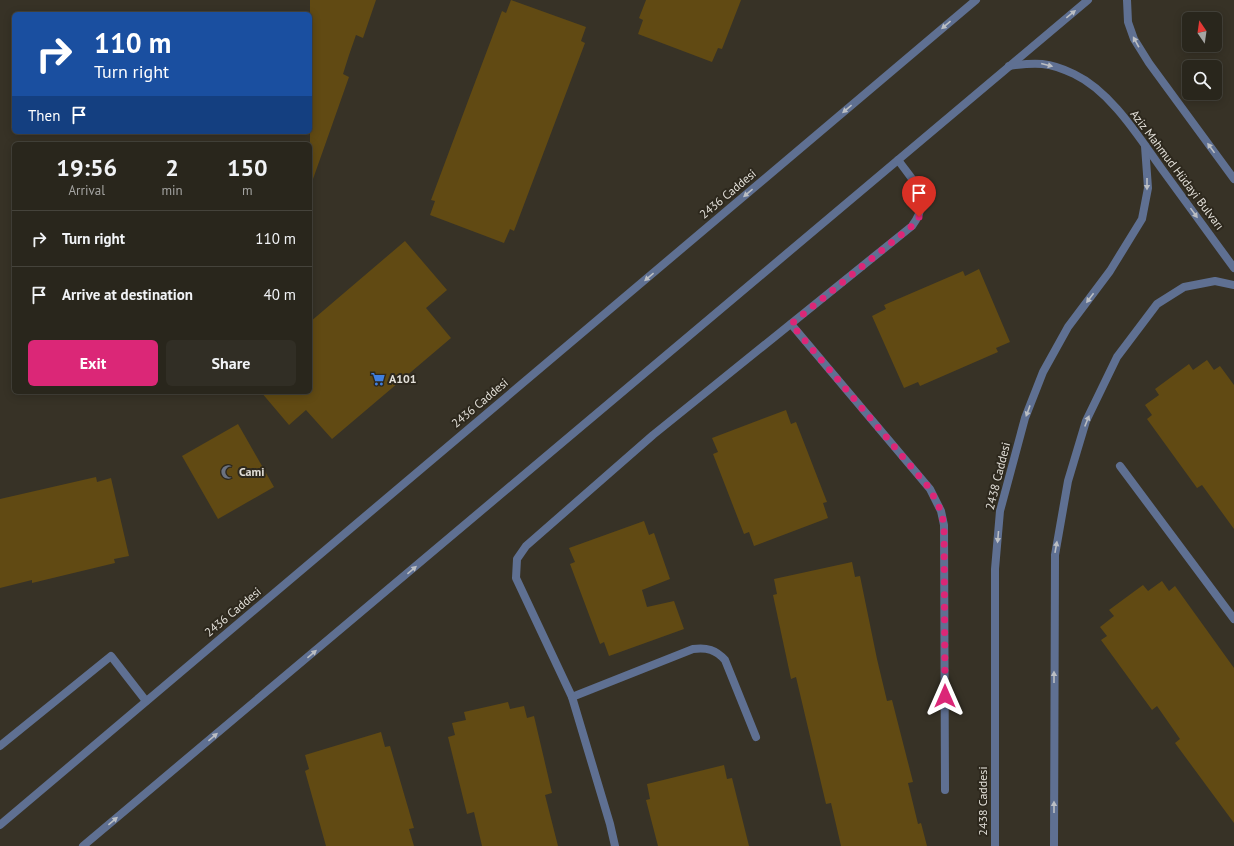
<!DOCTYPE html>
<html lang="en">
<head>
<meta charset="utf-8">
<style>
	body { margin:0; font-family:"PT Sans",sans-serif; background:#312e25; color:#f1f3f6; height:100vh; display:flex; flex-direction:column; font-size:15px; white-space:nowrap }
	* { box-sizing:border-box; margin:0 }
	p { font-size:13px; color:#a5a5a3 }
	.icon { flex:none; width:22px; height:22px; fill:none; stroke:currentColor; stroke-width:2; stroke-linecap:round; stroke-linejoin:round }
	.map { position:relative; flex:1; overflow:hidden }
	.sheet { position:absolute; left:12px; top:142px; width:300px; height:252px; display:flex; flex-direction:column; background:#29261c; border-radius:6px; box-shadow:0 2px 10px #0003,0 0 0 1px #45433b }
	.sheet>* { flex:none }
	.hud { position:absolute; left:12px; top:12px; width:300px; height:122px; border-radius:6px; box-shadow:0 2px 10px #0003,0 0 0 1px #45433b; background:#1a4fa0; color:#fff; overflow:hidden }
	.needle { width:26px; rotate:347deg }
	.tools { position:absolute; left:1182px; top:12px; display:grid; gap:8px }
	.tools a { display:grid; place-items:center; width:40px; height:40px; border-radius:6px; background:#29261c; box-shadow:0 2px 10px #0003,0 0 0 1px #45433b; font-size:20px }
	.pin { position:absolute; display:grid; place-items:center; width:34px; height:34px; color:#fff; margin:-41px -17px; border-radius:50% 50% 50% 0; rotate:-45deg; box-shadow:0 0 4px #0007 }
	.pin .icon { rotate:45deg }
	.me { position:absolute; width:44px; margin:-22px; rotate:0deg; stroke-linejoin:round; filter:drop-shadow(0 0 3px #0008) }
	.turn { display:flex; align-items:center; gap:14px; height:84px; padding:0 16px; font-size:18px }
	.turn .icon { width:52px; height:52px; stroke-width:2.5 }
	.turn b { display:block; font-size:28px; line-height:34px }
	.then { display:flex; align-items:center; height:38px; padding:0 16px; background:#0003; gap:8px; font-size:15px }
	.eta { display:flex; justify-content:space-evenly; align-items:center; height:68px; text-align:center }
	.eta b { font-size:24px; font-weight:800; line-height:28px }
	.action { display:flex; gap:8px; margin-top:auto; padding:8px 16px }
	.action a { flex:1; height:46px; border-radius:6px; background:#db2777; color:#fff; font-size:16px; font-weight:800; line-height:46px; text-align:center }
	.action a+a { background:#312e25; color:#f1f3f6 }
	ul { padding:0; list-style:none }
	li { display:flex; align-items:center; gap:12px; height:56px; padding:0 16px; border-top:1px solid #45433b }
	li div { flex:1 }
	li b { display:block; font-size:15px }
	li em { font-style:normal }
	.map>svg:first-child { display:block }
	.building { fill:#614a13 }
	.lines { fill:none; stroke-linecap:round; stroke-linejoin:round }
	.service { stroke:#5f7092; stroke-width:8 }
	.tertiary { stroke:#5f7092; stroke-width:8 }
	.oneway { fill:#bbbec3 }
	.route { stroke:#db2777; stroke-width:7; stroke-dasharray:0 12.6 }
	.labels { text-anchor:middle; stroke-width:4; stroke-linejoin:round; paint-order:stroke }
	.street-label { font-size:12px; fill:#e2dfd8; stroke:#2d281d }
	.poi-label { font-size:12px; font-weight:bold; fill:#e2dfd8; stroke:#2d281d; text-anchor:start }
</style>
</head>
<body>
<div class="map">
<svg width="1234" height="846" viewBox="0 0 1234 846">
	<rect width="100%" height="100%" fill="#373226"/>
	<g class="building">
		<path d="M 310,0 L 376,0 L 363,38 L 356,35 L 349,55 L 343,74 L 349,77 L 313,179 L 310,178 Z"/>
		<path d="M 511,0 L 586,27 L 581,41 L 585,43 L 514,231 L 510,229 L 504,243 L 430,215 L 435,201 L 431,200 L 468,101 L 502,11 L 506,13 Z"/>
		<path d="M 646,0 L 741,0 L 722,49 L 718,48 L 712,62 L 638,34 L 643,20 L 639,18 Z"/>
		<path d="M 405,241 L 447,290 L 426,308 L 451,338 L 332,439 L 306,410 L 289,425 L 261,392 L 310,392 L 310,322 Z"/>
		<path d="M 979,269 L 1010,342 L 996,348 L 998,352 L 920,386 L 918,382 L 904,388 L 872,316 L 886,309 L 884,305 L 963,271 L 965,276 Z"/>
		<path d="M 1207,360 L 1214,370 L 1220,366 L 1234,385 L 1234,529 L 1202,485 L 1197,488 L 1147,419 L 1152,415 L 1145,405 L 1159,395 L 1155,389 L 1189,364 L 1193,370 Z"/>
		<path d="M 786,410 L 791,424 L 796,422 L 827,502 L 823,503 L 828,518 L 754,546 L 749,532 L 744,534 L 713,454 L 718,452 L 712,438 Z"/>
		<path d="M 238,424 L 274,487 L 218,519 L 182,456 Z"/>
		<path d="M 96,477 L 97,482 L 111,478 L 129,556 L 114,559 L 115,563 L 32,583 L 32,580 L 0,588 L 0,499 Z"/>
		<path d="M 644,521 L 649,535 L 654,533 L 670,579 L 642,590 L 647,607 L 674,601 L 684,629 L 609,656 L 604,642 L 600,644 L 570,564 L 575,562 L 569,548 Z"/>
		<path d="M 852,562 L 855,577 L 860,576 L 877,659 L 887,701 L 892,700 L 913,782 L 908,783 L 918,824 L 921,823 L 927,846 L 841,846 L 831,803 L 826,804 L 796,677 L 791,679 L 773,595 L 777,594 L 774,579 Z"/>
		<path d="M 1162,581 L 1169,591 L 1175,586 L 1234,668 L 1234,823 L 1175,743 L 1180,739 L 1157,706 L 1152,710 L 1101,640 L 1107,636 L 1100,627 L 1114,616 L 1109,610 L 1143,585 L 1148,591 Z"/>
		<path d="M 508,702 L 510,709 L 524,706 L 527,718 L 534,716 L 552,793 L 545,795 L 558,846 L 482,846 L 474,812 L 467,814 L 448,737 L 455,735 L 452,723 L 466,720 L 464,712 Z"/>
		<path d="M 381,732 L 385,747 L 390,746 L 414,828 L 409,829 L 414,846 L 326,846 L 305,771 L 309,769 L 305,755 Z"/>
		<path d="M 724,765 L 727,779 L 732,778 L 749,846 L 658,846 L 646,800 L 650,799 L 647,784 Z"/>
	</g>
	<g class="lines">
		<g class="service">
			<path d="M 791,324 L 930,489 L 941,511 L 944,525 L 945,790"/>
			<path d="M 1120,466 L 1234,619"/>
			<path d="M 572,697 L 693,649 C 707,647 716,650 725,660 L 756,737"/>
			<path d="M 0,746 L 111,656 L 146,701"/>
			<path d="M 615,846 L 610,824 L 572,697 L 516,578 L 517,559 L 526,546 L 653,435 L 912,226 C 933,198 914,182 898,160"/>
		</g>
		<g class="tertiary">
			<path d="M 1127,0 L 1128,22 L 1134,39 L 1149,63 L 1234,179"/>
			<path d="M 1009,66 C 1036,62 1049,62 1074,74 C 1112,92 1140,139 1164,172 C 1187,204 1211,236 1234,268"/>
			<path d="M 0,825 L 976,0"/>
			<path d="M 83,846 L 1088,0"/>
			<path d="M 995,846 L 995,569 L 1000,511 L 1025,418 L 1043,372 L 1068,327 L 1110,271 L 1142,219 L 1148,188 L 1145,146"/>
			<path d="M 1054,846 L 1055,555 L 1068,481 L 1086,421 L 1117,357 L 1157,304 L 1184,287 L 1215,281 L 1234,285"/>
		</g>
	</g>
	<defs><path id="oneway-solid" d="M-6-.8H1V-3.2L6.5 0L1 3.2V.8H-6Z"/></defs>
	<g class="oneway">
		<use href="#oneway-solid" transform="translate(1071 14) rotate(-39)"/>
		<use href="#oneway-solid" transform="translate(946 25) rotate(140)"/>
		<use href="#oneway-solid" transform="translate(1136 42) rotate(-119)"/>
		<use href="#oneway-solid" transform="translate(1047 65) rotate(14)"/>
		<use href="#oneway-solid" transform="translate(847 109) rotate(140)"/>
		<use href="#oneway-solid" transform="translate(1211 148) rotate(-126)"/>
		<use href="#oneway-solid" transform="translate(1147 184) rotate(90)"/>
		<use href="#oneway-solid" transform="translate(748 193) rotate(140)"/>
		<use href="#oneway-solid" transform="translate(1194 213) rotate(54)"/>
		<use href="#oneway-solid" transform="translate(649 277) rotate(140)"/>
		<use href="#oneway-solid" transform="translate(1090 298) rotate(127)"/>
		<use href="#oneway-solid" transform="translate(1028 411) rotate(110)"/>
		<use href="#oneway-solid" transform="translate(1087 421) rotate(-68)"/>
		<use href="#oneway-solid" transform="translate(998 537) rotate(95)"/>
		<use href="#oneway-solid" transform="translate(1056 547) rotate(-80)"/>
		<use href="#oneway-solid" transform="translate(412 570) rotate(-40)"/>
		<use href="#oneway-solid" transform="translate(312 654) rotate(-40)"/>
		<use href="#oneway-solid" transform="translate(1054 677) rotate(-90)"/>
		<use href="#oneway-solid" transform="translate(213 737) rotate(-40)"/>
		<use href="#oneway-solid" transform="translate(1054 807) rotate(-90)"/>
		<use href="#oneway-solid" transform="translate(113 821) rotate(-40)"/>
	</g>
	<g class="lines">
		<path class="route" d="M 919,217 L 912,226 L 791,324 L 930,489 L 941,511 L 944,525 L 945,696"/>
	</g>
	<defs>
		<symbol id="supermarket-bare" viewBox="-9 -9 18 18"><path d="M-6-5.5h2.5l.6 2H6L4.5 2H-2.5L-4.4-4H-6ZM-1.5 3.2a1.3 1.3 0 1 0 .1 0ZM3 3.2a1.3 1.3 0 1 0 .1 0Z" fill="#3f7fe0" stroke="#2d281d" stroke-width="2.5" paint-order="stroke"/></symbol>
		<symbol id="mosque-bare" viewBox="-9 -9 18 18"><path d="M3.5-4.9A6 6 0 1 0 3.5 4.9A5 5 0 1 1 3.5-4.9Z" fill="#6b7280" stroke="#2d281d" stroke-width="2.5" paint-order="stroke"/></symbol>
	</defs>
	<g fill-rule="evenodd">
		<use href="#supermarket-bare" x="368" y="369" width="20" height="20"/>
		<use href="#mosque-bare" x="218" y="462" width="20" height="20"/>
	</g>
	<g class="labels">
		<g class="street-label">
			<text transform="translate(1177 170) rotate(53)" y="4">Aziz Mahmud Hüdayi Bulvarı</text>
			<text transform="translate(728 194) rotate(-40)" y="4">2436 Caddesi</text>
			<text transform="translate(480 403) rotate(-40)" y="4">2436 Caddesi</text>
			<text transform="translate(998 476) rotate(-76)" y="4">2438 Caddesi</text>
			<text transform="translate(233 612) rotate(-40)" y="4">2436 Caddesi</text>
			<text transform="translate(983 801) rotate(-90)" y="4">2438 Caddesi</text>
		</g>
		<g class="poi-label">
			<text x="389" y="383">A101</text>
			<text x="239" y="476">Cami</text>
		</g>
	</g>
</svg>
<div class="tools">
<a><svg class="needle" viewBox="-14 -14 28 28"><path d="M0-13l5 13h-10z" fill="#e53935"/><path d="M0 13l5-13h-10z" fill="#a5a5a3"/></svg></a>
<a><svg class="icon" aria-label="search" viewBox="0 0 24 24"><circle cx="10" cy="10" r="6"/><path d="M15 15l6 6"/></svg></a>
</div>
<div class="pin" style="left:919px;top:217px;background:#d93025"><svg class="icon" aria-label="arrive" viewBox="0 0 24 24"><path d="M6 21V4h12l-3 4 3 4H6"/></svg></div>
<svg class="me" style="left:945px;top:696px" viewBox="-20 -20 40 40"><path d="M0-17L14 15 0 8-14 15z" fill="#db2777" stroke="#fff" stroke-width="4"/></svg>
<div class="hud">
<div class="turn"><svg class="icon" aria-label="right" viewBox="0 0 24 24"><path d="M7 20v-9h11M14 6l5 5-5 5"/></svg><div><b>110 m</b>Turn right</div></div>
<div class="then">Then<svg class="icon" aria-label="arrive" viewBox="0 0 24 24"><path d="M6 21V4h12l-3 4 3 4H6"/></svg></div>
</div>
<section class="sheet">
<div class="eta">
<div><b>19:56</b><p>Arrival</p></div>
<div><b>2</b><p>min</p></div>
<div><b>150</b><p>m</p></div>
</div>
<ul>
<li><svg class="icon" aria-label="right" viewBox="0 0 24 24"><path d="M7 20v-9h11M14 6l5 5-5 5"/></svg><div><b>Turn right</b></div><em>110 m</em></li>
<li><svg class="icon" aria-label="arrive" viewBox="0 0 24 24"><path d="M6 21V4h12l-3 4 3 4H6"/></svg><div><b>Arrive at destination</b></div><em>40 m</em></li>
</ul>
<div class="action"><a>Exit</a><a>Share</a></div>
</section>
</div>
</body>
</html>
